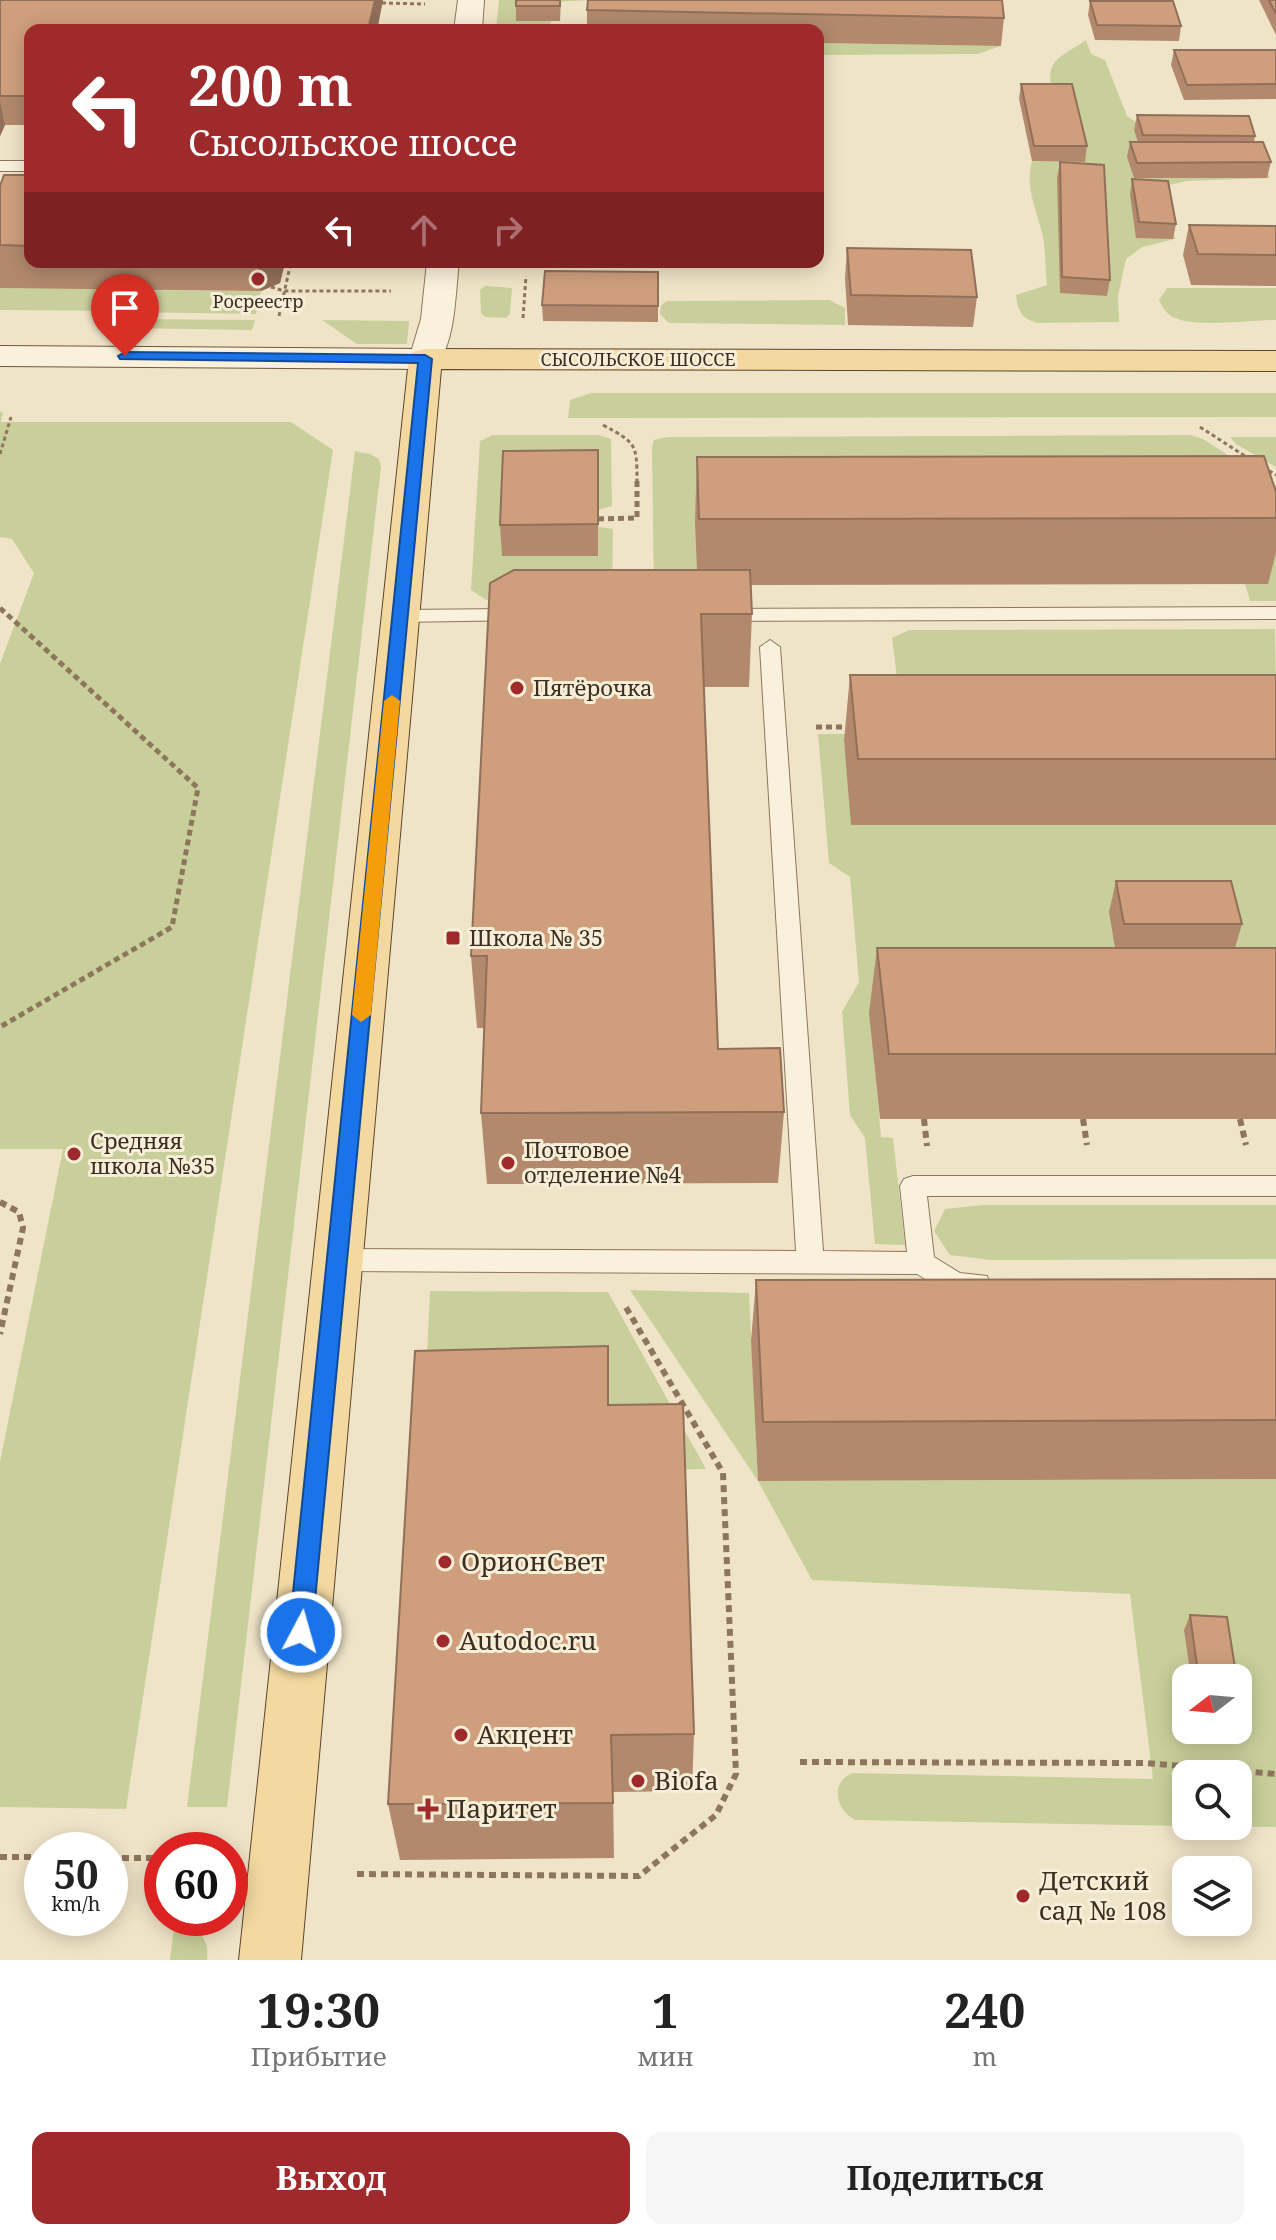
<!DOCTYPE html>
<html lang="ru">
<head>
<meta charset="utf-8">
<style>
	body { margin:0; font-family:"Noto Serif",serif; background:#f6f6f6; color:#222; height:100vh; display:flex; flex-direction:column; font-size:30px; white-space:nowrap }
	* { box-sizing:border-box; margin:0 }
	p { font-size:26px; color:#767676 }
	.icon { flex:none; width:44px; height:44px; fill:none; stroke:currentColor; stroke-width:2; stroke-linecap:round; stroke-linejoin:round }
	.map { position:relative; height:1960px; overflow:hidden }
	.details { display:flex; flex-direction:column; background:#fff; flex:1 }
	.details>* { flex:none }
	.hud { position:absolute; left:24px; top:24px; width:800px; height:244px; border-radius:16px; box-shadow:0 4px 20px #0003; background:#9e2a2b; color:#fff; overflow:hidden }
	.needle { width:52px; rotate:254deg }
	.controls { position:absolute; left:1172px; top:1664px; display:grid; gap:16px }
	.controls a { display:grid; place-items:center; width:80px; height:80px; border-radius:16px; background:#fff; box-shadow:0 4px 20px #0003; font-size:40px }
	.speed { position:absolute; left:24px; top:1832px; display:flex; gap:16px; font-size:40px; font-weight:700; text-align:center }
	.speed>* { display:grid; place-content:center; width:104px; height:104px; border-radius:50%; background:#fff; box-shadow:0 4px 20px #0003; line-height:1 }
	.speed small { font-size:20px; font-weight:400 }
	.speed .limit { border:12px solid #d22; background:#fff; color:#111 }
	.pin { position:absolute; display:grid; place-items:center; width:68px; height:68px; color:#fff; margin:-82px -34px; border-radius:50% 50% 50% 0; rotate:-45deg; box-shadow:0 0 8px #0007 }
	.pin .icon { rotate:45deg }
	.me { position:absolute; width:88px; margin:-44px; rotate:6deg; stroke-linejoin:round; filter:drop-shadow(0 0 6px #0008) }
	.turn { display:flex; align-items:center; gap:28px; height:168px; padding:0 32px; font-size:36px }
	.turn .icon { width:104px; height:104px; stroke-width:2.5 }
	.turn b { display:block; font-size:56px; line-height:68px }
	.lanes { display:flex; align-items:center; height:76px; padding:0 32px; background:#0003; justify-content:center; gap:40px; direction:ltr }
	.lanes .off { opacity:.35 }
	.eta { display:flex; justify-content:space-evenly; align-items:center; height:136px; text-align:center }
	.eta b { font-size:48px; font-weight:700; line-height:56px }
	.cta { display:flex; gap:16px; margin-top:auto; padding:16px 32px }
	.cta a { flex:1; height:92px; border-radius:16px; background:#9e2a2b; color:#fff; font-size:32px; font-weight:700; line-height:92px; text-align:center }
	.cta a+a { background:#f6f6f6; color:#222 }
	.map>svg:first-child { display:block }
	.green { fill:#c9cf9b; fill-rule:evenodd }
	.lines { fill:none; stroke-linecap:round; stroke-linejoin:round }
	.service-casing { stroke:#8d765c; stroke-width:2 }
	.minor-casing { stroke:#8d765c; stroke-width:2 }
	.secondary-casing { stroke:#6f573f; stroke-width:2 }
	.primary-casing { stroke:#5b4430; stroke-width:2 }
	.path-far2 { stroke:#8d765c; stroke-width:3; stroke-dasharray:4 3; stroke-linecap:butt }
	.path-far1 { stroke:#8d765c; stroke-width:5; stroke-dasharray:6 4; stroke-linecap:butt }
	.path { stroke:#8d765c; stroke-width:6; stroke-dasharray:7 5; stroke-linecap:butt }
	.service { fill:#faf1dc; fill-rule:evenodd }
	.minor { fill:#faf1dc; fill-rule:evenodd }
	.secondary { fill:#faf1dc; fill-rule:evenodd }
	.primary { fill:#f3d9a0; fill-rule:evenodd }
	.wall { fill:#b2896c }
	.shaded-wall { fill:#916f58 }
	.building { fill:#cf9f7d; stroke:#916f58; stroke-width:2 }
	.route { fill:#1a73e8; stroke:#114b97; stroke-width:2 }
	.slow { fill:#f59e0b }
	.poi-dot { fill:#9e2a2b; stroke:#f7eed8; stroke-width:3 }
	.labels { text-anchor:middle; stroke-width:6; stroke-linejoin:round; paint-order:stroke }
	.far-poi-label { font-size:18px; fill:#3d2e20; stroke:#f7eed8 }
	.far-street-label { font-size:18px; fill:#3d2e20; stroke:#f7eed8 }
	.poi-label { font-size:22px; fill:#3d2e20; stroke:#f7eed8; text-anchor:start }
	.near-poi-label { font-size:26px; fill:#3d2e20; stroke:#f7eed8; text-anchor:start }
</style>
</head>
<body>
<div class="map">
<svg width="1276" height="1960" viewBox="0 0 1276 1960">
	<rect width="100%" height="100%" fill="#f0e4c8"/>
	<g class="green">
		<path d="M 499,0 L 592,0 L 553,2 L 550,30 L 496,30 Z"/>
		<path d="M 1086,40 L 1091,54 L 1105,60 L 1127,116 L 1142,126 L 1250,132 L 1270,178 L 1187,181 L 1169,185 L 1166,193 L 1175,239 L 1142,247 L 1126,259 L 1118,296 L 1119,322 L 1037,323 C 1021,318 1018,311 1016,295 L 1047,285 C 1045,267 1046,246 1041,229 C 1035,206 1025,185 1032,161 L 1084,162 C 1074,141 1037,82 1055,62 C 1062,53 1077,47 1086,40 Z"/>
		<path d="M 818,43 L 1001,46 L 978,54 L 818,55 Z"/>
		<path d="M 485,286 L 512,288 L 510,314 L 506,318 L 485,317 L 481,313 L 480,290 Z"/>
		<path d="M 0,288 L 123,289 L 115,311 L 0,310 Z"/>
		<path d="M 1167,288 L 1276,288 L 1276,320 C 1250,320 1199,328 1175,318 C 1167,315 1162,307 1159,300 Z"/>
		<path d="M 138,290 L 261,291 L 256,314 L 128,312 Z"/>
		<path d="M 829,300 L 845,308 L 845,325 L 669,323 L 660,314 L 661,305 L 667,301 Z"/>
		<path d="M 128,319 L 254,320 L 255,320 L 252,330 L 125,328 Z"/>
		<path d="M 322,320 L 409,321 L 407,344 L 357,344 Z"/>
		<path d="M 591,393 L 1276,393 L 1276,417 L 568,418 L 570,400 Z"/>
		<path d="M 0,412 L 3,412 L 1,422 L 291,422 L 333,450 L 126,1809 L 0,1807 L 0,1462 L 63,1149 L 0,1149 L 0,664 L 34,573 L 12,539 L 0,537 Z"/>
		<path d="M 493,435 L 598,435 L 611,439 L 612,506 L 598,510 L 599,527 L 613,529 L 612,595 L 601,599 L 486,600 L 471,590 L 480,441 Z"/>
		<path d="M 1191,435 L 1203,439 L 1276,486 L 1276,601 L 1250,601 L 1245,584 L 1268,583 L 697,584 L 654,593 L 652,447 L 654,440 L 667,437 Z"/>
		<path d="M 1230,437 L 1276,437 L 1276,467 L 1236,444 Z"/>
		<path d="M 355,451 L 370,454 L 379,459 L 381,467 L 227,1807 L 187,1807 Z"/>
		<path d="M 1275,629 L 1276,687 L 897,678 L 892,638 L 909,630 Z"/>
		<path d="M 818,734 L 867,734 L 844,742 L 852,825 L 1276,825 L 1276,1013 L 870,1013 L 881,1137 L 893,1138 L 905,1245 L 875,1244 L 865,1138 L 850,1115 L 842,1012 L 859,982 L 850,877 L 829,863 Z"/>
		<path d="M 983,1205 L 1276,1205 L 1276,1259 L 991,1260 L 950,1255 L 934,1231 L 945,1209 Z"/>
		<path d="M 630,1290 L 749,1293 L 758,1481 L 1276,1479 L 1276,1827 L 1199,1826 L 1238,1826 L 1238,1774 L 1186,1774 L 1186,1826 L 855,1820 C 835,1809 830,1783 852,1773 L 1153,1779 L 1130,1594 L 812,1580 L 758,1481 ZM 1186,1678 L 1238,1678 L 1238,1730 L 1186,1730 Z"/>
		<path d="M 430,1291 L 608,1292 L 706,1469 L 610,1470 L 424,1418 Z"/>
		<path d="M 175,1920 C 196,1927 210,1936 207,1960 L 170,1960 Z"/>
	</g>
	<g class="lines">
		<defs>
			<g id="service">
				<rect x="0" y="161" width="30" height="10"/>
				<path d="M 1276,607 L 1276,619 L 722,621 L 712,615 L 722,609 Z"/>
				<path d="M 518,609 L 528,615 L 525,620 L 400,622 L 390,616 L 400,610 Z"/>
				<path d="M 770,640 L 780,647 L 823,1251 L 907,1252 L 900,1186 L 904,1179 L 913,1176 L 1276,1176 L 1276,1196 L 927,1196 L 934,1257 L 960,1273 L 987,1276 L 990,1284 L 987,1292 C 959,1302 940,1288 917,1274 L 338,1271 L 329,1268 L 325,1260 L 329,1252 L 338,1249 L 796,1251 L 760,647 Z"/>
			</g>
			<g id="minor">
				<path d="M 458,0 L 484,0 L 482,30 L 454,30 Z"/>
				<path d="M 427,262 L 459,262 C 455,295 456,338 437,366 L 425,369 L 413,366 L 409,359 L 421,319 Z"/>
			</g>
			<path id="secondary" d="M 0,346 L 425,349 L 437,352 L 441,359 L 437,366 L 425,369 L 0,366 Z"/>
			<path id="primary" d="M 425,349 L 1276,351 L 1276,371 L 441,369 L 301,1960 L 239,1960 L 409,359 L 413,352 Z"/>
		</defs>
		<use href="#service" class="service-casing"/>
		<use href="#minor" class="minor-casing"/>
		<use href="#secondary" class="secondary-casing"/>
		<use href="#primary" class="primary-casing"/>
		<g class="path-far2">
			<path d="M 382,3 L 425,4"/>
			<path d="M 271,287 L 284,291 L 391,291"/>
			<path d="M 279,316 L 291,262"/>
			<path d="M 523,318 L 526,276"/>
			<path d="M 603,425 C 636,443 637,443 637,482"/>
			<path d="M 1200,427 L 1248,458"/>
			<path d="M 0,454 L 11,417"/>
			<path d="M 1263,467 L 1276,475"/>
		</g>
		<g class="path-far1">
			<path d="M 598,519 L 637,518 L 637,480"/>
			<path d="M 0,608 L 198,788 L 172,927 L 0,1027"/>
			<path d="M 816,727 L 850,727"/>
		</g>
		<g class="path">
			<path d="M 924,1119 L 927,1146"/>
			<path d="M 1083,1119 L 1087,1145"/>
			<path d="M 1240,1119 L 1246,1145"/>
			<path d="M 0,1202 L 19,1212 L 23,1228 L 0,1334"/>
			<path d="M 800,1762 L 1145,1763 L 1276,1774"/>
			<path d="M 0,1857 L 42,1857"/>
			<path d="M 110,1858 L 162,1858"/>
			<path d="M 357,1874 L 639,1876 L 716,1815 L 736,1774 L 723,1473 L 624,1304"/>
		</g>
		<use href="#service" class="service"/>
		<use href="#minor" class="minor"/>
		<use href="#secondary" class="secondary"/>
		<use href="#primary" class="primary"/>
	</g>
	<g class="wall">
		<path d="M 0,0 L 383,0 L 377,30 L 30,30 L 30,125 L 5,125 L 0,136 Z"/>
		<path d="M 561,0 L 560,21 L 516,21 L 516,6 Z"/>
		<path d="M 1259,0 L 1276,0 L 1276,35 Z"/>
		<path d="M 1090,1 L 1181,26 L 1179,41 L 1095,40 L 1088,15 Z"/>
		<path d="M 587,10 L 1004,18 L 1001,46 L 818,43 L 818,30 L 587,30 Z"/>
		<path d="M 1174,50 L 1276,50 L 1276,99 L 1184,100 L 1171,65 Z"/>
		<path d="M 1021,84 L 1087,146 L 1085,162 L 1032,161 L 1019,99 Z"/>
		<path d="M 1137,115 L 1255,136 L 1254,142 L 1271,162 L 1267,178 L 1134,178 L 1127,157 L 1130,142 L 1138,142 L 1134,130 Z"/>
		<path d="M 1060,162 L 1110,280 L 1107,296 L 1060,293 L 1057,178 Z"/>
		<path d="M 30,175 L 30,262 L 285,262 L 280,283 L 261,291 L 0,288 L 0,186 Z"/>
		<path d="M 1132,179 L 1176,224 L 1173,239 L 1136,238 L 1130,195 Z"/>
		<path d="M 1189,225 L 1276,226 L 1276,286 L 1191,285 L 1183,255 Z"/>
		<path d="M 847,248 L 977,297 L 973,327 L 848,325 L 845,279 Z"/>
		<path d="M 658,272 L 658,322 L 543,321 L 542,305 Z"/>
		<path d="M 598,450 L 598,556 L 502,556 L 500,525 Z"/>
		<path d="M 697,457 L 1276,492 L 1276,553 L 1268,584 L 751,585 L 752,614 L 749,687 L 704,687 L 718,1049 L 784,1112 L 778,1183 L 487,1184 L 481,1113 L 484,1028 L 477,1028 L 471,956 L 697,570 L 695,522 Z"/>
		<path d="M 850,675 L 1276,675 L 1276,825 L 851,825 L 844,741 Z"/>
		<path d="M 1116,881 L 1242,924 L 1235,948 L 1276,948 L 1276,1119 L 880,1119 L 869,1013 L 877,948 L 1115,948 L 1109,912 Z"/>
		<path d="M 1276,1279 L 1276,1479 L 758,1481 L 751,1341 L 756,1280 Z"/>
		<path d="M 609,1405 L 694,1734 L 692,1791 L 613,1792 L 614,1858 L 400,1860 L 388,1804 Z"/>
		<path d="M 1190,1615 L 1236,1674 L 1235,1678 L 1191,1678 L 1184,1630 Z"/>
	</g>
	<g class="shaded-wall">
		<path d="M 375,0 L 383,0 L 377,30 L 368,30 Z"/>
		<path d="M 0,101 L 5,125 L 0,136 Z"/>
		<path d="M 257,262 L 285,262 L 280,283 L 261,291 Z"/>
	</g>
	<g class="building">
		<path d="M 0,0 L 375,0 L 368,30 L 30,30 L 30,96 L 0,96 Z"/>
		<rect x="516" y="0" width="44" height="6"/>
		<path d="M 588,0 L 1002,0 L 1004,18 L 587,10 Z"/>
		<path d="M 1269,0 L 1276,0 L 1276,14 Z"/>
		<path d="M 1090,1 L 1173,1 L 1181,26 L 1097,25 Z"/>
		<path d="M 1174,50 L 1276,50 L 1276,84 L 1187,85 Z"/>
		<path d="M 1021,84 L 1072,84 L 1087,146 L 1034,146 Z"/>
		<path d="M 1137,115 L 1249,116 L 1255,136 L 1143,135 Z"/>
		<path d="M 1130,142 L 1263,142 L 1271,162 L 1137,163 Z"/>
		<path d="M 1060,162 L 1104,165 L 1110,280 L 1062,277 Z"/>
		<path d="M 4,175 L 30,175 L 30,246 L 0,245 L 0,186 Z"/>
		<path d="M 1132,179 L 1168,181 L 1176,224 L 1139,222 Z"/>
		<path d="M 1189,225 L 1276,226 L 1276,255 L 1198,254 Z"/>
		<path d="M 847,248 L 971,250 L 977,297 L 851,295 Z"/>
		<path d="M 545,271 L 658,272 L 658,306 L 542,305 Z"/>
		<path d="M 598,450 L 598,524 L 500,525 L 503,451 Z"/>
		<path d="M 1264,456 L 1276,492 L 1276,518 L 699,519 L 697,457 Z"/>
		<path d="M 514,570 L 750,570 L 752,614 L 701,614 L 718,1049 L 780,1048 L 784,1112 L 481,1113 L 487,956 L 471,956 L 490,583 Z"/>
		<path d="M 850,675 L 1276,675 L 1276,759 L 858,759 Z"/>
		<path d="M 1116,881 L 1231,881 L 1242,924 L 1124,924 Z"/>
		<path d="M 877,948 L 1276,948 L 1276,1054 L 889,1054 Z"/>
		<path d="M 1276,1279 L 1276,1420 L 763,1422 L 756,1280 Z"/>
		<path d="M 608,1346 L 608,1405 L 683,1404 L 694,1734 L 611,1735 L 613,1803 L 388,1804 L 415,1351 Z"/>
		<path d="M 1190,1615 L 1227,1617 L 1236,1674 L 1198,1673 Z"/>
	</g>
	<path class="route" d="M 125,352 L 425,355 L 432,359 L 312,1632 L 309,1640 L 301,1643 L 292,1640 L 289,1632 L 418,363 L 120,359 L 118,356 Z"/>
	<path class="slow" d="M 392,695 L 400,701 L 371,1015 L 361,1022 L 352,1015 L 384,701 Z"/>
	<g class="poi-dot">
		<circle cx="258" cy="279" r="8"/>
		<circle cx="517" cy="688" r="8"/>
		<rect x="445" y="930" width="16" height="16" rx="4"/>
		<circle cx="74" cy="1154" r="8"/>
		<circle cx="508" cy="1163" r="8"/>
		<circle cx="445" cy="1562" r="8"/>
		<circle cx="443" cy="1641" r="8"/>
		<circle cx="461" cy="1735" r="8"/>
		<circle cx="638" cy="1781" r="8"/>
		<path d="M424 1797h8v8h8v8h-8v8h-8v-8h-8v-8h8z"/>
		<circle cx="1023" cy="1896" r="8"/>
	</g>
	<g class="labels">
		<g class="far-poi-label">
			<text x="258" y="308">Росреестр</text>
		</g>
		<g class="far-street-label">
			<text x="638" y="366">СЫСОЛЬСКОЕ ШОССЕ</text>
		</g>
		<g class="poi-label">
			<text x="533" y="696">Пятёрочка</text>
			<text x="469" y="946">Школа № 35</text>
			<text x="90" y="1149">Средняя<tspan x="90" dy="25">школа №35</tspan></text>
			<text x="524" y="1158">Почтовое<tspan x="524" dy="25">отделение №4</tspan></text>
		</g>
		<g class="near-poi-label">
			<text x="461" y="1571">ОрионСвет</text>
			<text x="459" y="1650">Autodoc.ru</text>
			<text x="477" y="1744">Акцент</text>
			<text x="654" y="1790">Biofa</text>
			<text x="446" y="1818">Паритет</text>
			<text x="1039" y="1890">Детский<tspan x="1039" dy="30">сад № 108</tspan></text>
		</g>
	</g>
</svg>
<div class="controls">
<a><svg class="needle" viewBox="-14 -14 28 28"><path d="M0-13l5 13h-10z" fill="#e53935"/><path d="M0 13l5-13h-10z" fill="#767676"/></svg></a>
<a><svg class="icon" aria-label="search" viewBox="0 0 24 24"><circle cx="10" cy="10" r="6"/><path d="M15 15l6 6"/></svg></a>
<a><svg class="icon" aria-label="layers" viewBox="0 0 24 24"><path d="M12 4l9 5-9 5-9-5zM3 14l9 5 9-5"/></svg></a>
</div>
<div class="speed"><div>50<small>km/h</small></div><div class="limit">60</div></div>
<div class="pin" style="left:125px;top:356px;background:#d93025"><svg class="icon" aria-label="arrive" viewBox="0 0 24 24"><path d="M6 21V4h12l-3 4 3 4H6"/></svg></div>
<svg class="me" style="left:301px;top:1632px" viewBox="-20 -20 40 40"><circle r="17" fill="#1a73e8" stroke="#fff" stroke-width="3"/><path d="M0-11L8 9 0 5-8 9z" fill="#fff"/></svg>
<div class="hud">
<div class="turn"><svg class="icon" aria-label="left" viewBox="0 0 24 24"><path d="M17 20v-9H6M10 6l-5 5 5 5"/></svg><div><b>200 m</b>Сысольское шоссе</div></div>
<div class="lanes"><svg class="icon" aria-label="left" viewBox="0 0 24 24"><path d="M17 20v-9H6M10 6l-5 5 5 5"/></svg><svg class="icon off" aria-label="ahead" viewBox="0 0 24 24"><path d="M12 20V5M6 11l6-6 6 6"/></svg><svg class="icon off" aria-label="right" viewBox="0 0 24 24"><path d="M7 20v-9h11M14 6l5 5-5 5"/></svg></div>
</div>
</div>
<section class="details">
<div class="eta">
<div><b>19:30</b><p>Прибытие</p></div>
<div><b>1</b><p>мин</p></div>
<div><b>240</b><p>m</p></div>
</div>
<div class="cta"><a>Выход</a><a>Поделиться</a></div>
</section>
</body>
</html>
